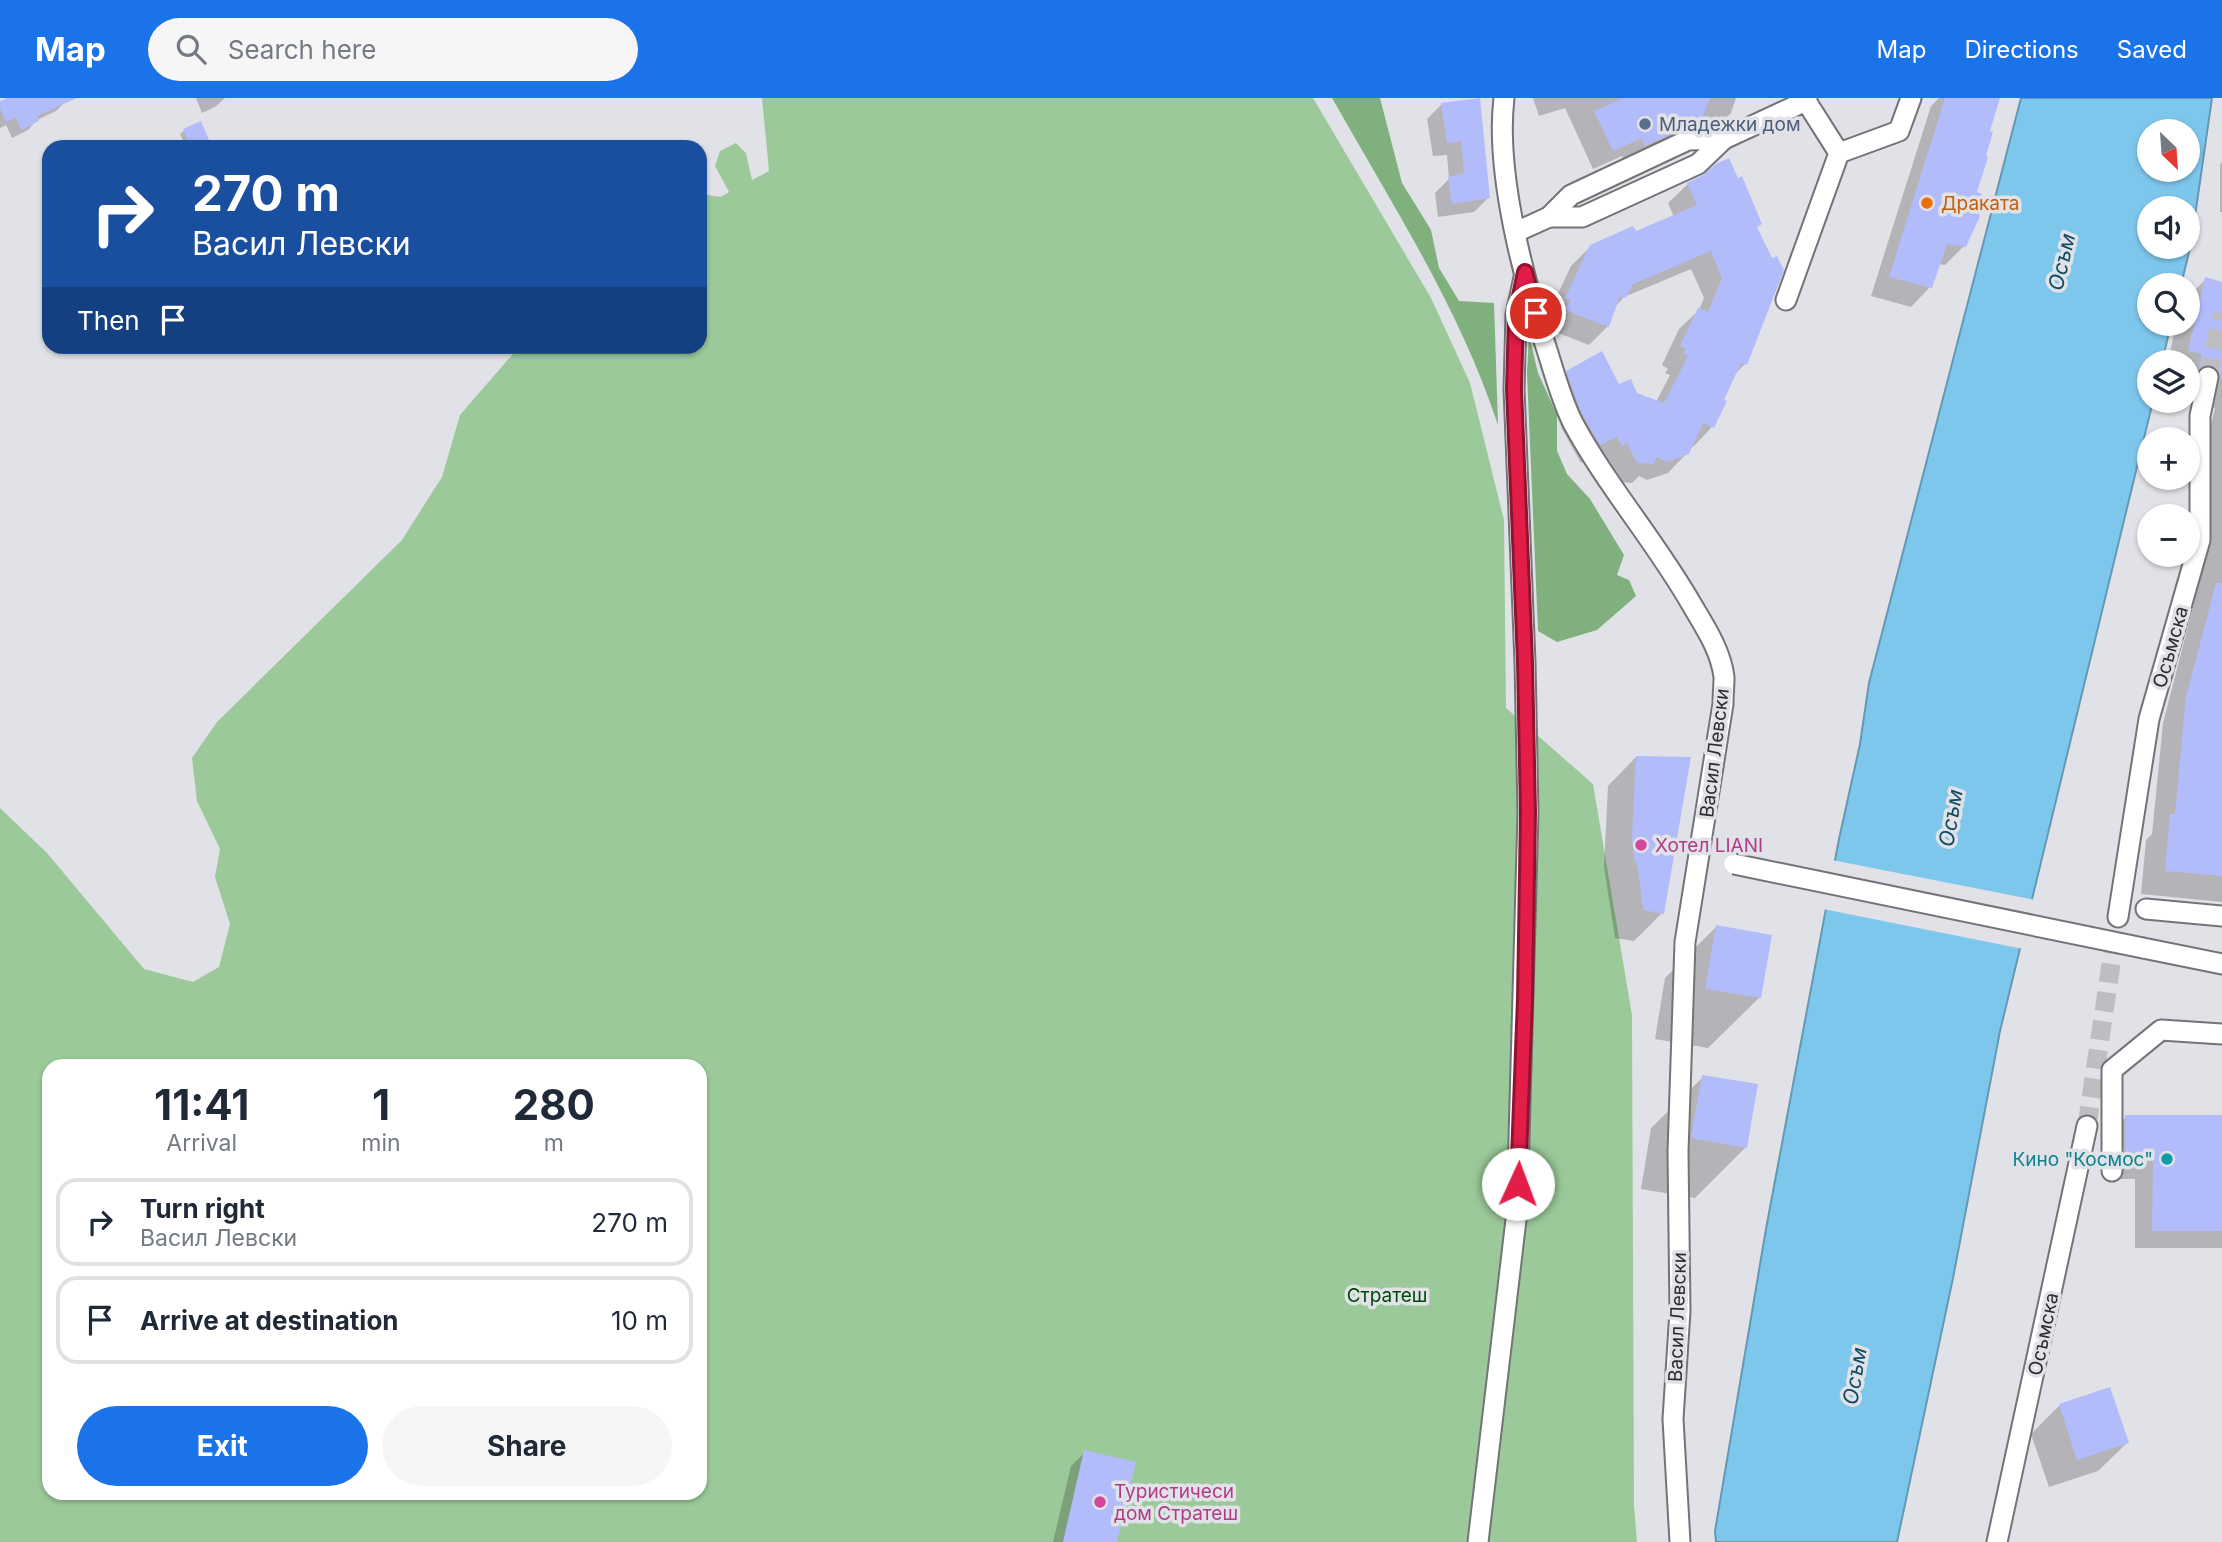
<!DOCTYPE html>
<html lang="en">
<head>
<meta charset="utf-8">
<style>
	body { margin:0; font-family:Inter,sans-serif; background:#f6f6f7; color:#1f2937; height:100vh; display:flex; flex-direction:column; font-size:26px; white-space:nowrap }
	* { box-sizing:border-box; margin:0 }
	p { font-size:23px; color:#747a83 }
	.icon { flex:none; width:38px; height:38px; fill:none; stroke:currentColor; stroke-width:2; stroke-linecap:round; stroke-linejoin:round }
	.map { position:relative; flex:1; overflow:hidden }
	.panel { position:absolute; left:42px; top:961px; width:665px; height:441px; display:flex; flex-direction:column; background:#fff; border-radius:21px; box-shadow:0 2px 5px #0004 }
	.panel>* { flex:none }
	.hud { position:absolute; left:42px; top:42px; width:665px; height:214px; border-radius:21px; box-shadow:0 2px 5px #0004; background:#1a4fa0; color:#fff; overflow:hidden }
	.needle { width:46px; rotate:155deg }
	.fabs { position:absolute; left:2137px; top:21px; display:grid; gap:14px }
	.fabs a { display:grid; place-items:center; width:63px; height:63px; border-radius:50%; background:#fff; box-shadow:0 2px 5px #0004; font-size:35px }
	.pin { position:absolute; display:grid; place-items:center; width:60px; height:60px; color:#fff; margin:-30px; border:4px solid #fff; border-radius:50%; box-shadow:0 2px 7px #0007 }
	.me { position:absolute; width:77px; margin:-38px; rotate:2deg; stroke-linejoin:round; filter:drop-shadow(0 0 5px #0008) }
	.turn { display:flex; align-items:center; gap:24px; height:147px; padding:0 35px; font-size:32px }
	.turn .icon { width:91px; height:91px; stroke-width:2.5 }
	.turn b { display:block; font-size:49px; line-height:60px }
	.then { display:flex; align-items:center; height:66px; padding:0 35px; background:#0003; gap:14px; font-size:26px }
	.eta { display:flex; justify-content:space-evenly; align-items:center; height:119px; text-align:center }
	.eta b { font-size:42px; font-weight:700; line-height:49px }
	.action { display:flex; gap:14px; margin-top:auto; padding:14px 35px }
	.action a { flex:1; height:80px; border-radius:42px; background:#1a73e8; color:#fff; font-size:28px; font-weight:700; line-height:80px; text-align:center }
	.action a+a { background:#f6f6f7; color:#1f2937 }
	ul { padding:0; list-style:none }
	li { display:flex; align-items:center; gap:21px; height:88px; margin:0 14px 10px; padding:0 21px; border:4px solid #e0e1e3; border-radius:21px }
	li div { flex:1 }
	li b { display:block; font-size:26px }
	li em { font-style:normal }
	header { display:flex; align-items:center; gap:42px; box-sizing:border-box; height:98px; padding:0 35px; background:#1a73e8; color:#fff }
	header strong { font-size:33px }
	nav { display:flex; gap:38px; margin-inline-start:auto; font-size:24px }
	.search { width:490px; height:63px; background:#f6f6f7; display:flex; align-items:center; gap:18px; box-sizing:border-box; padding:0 24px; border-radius:38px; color:#747a83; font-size:26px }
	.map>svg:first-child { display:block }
	.green { fill:#9bc999; fill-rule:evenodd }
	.forest { fill:#7fb07d }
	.water { fill:#7ec7ec; stroke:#6598b3; stroke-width:2; fill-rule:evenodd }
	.pier { fill:#e1e2e7 }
	.shadow { fill:#0003 }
	.building { fill:#b3bcfb }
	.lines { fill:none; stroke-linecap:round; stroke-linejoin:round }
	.street-tunnel { stroke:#bdbec2; stroke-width:19; stroke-dasharray:19 10; stroke-linecap:butt }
	.street-casing { stroke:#737478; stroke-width:23 }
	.street { stroke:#fff; stroke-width:19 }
	.street-bridge-casing { stroke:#737478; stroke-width:23; stroke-linecap:butt }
	.street-bridge { stroke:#fff; stroke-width:19 }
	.route-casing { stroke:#92132f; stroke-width:18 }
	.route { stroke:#e11d48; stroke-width:12 }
	.service-dot { fill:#5c6f8a; stroke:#e1e2e7; stroke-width:2.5 }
	.food-dot { fill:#e8710a; stroke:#e1e2e7; stroke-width:2.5 }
	.hotel-dot { fill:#d1479c; stroke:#e1e2e7; stroke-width:2.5 }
	.culture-dot { fill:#0f9aa8; stroke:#e1e2e7; stroke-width:2.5 }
	.labels { text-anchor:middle; stroke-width:7; stroke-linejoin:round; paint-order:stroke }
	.service-label { font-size:19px; fill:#4e5e75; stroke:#e1e2e7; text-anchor:start }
	.food-label { font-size:19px; fill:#c56008; stroke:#e1e2e7; text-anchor:start }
	.street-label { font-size:19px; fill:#2c2c2e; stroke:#e1e2e7 }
	.hotel-label { font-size:19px; fill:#b23c85; stroke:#e1e2e7; text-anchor:start }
	.culture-label { font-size:19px; fill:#0d838f; stroke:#e1e2e7; text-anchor:end }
	.park-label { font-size:19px; fill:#004b05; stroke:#e1e2e7 }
	.water-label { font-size:21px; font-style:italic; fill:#0f4b64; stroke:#e1e2e7 }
</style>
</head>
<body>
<header>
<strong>Map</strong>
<div class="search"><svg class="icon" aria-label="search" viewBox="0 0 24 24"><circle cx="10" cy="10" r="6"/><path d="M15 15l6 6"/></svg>Search here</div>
<nav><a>Map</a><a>Directions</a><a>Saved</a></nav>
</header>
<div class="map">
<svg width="2222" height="1444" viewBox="0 0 2222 1444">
	<rect width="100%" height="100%" fill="#e1e2e7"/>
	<path class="green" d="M 762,0 L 1313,0 L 1431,200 L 1470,285 L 1504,422 L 1506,610 L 1593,686 L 1632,917 L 1634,1407 L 1637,1444 L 0,1444 L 0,710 L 47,755 L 144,871 L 193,884 L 219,869 L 230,826 L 215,779 L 220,751 L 197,703 L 192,660 L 217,624 L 402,442 L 442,379 L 460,317 L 519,249 L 700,248 L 700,96 L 721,99 L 729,94 L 715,68 L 720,53 L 736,45 L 746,55 L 752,82 L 769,73 ZM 49,968 L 700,968 L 700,1395 L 49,1395 Z"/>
	<g class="forest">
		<path d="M 1332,0 L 1380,0 L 1402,85 L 1431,132 L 1439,170 L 1459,203 L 1494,205 L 1498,327 C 1460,211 1392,106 1332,0 Z"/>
		<path d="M 1529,237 L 1538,275 L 1557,317 L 1557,353 L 1567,376 L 1590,401 L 1624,457 L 1617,477 L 1629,482 L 1636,498 L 1597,532 L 1557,544 L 1538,533 L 1527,275 Z"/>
	</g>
	<path class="water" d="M 2021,0 L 2212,0 L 2191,146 L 2181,187 L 2149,187 L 2149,226 L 2171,226 L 2162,264 L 2149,264 L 2149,303 L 2153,303 L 2000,933 L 1953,1180 L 1897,1444 L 1716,1444 L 1715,1433 L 1766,1131 L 1839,741 L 1860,646 L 1869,585 ZM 2149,33 L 2188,33 L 2188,72 L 2149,72 ZM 2149,110 L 2188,110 L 2188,149 L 2149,149 Z"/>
	<path class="pier" d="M 1832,762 L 2035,802 L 2023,851 L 1823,811 Z"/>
	<g class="shadow">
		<path d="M 11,0 L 63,0 L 65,4 L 56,13 L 37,22 L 28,32 L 12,40 L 6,27 L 0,30 L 0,5 Z"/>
		<path d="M 196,0 L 225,0 L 215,9 L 202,15 Z"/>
		<path d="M 1533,0 L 1736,0 L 1731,15 L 1712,34 L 1690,30 L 1680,40 L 1626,66 L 1622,58 L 1593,71 L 1565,10 L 1539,18 Z"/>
		<path d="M 1939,0 L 1998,0 L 1988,34 L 1964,148 L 1945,167 L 1938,166 L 1930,189 L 1911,209 L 1871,198 L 1931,8 Z"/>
		<path d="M 1478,2 L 1488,100 L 1474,114 L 1438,119 L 1435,95 L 1449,81 L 1447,57 L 1433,58 L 1427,21 L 1441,7 Z"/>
		<path d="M 185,32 L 208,49 L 186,49 L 180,36 Z"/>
		<path d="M 2222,64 L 2222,114 L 2220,114 L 2220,67 Z"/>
		<path d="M 1688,86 L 1760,126 L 1756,130 L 1745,266 L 1734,277 L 1722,303 L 1725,304 L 1712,329 L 1693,349 L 1691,348 L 1687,355 L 1668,375 L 1647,382 L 1639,378 L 1632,385 L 1618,384 L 1608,363 L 1603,366 L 1598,357 L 1581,365 L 1562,331 L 1548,294 L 1567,274 L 1619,289 L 1656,304 L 1670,277 L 1665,275 L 1668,271 L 1662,267 L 1679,231 L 1699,212 L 1704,200 L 1691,171 L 1624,199 L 1615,209 L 1608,228 L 1589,247 L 1548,231 L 1553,221 L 1547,219 L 1571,168 L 1591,148 L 1635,135 L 1674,119 L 1668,105 Z"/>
		<path d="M 2206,181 L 2222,185 L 2222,804 L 2141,796 L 2146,742 L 2152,736 L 2163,625 L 2205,462 L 2189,457 L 2189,423 L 2215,310 L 2196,306 L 2196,299 L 2188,292 L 2188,264 L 2168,264 L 2176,226 L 2188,226 L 2188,199 Z"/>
		<path d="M 1636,659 L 1662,815 L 1634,843 L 1615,840 L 1604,769 L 1608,688 Z"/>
		<path d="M 1716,829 L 1760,899 L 1708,950 L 1655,941 L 1665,880 Z"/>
		<path d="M 1703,979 L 1746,1049 L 1695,1100 L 1641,1091 L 1651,1030 Z"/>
		<path d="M 2126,1019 L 2222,1019 L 2222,1150 L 2135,1150 L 2135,1081 L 2107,1081 L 2107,1038 Z"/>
		<path d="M 2060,1307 L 2127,1345 L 2098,1373 L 2049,1389 L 2031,1336 Z"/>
		<path d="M 1085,1354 L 1116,1444 L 1053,1444 L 1071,1368 Z"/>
	</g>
	<g class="building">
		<path d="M 7,0 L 77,0 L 37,18 L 39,23 L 21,32 L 16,19 L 6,24 L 0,10 L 0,3 Z"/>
		<path d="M 1480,0 L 1490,100 L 1452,106 L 1448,79 L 1464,75 L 1461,43 L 1447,45 L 1441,5 Z"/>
		<path d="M 1624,0 L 1710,0 L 1701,22 L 1680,30 L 1680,32 L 1645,48 L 1642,40 L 1613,53 L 1594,13 Z"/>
		<path d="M 1945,0 L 2000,0 L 1990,33 L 1993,34 L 1986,58 L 1988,59 L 1977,94 L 1982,96 L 1977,113 L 1980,118 L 1966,149 L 1947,146 L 1932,190 L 1889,179 Z"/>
		<path d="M 201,23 L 212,49 L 191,49 L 183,31 Z"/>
		<path d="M 1729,60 L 1738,80 L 1742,78 L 1762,126 L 1757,129 L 1772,160 L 1777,158 L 1784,172 L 1747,267 L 1741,265 L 1724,302 L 1727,303 L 1714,330 L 1703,325 L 1689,356 L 1667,364 L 1657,359 L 1653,366 L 1637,365 L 1627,345 L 1622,348 L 1617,339 L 1600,347 L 1580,312 L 1566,273 L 1602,253 L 1619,286 L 1631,281 L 1637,295 L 1664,305 L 1688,258 L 1683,255 L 1686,251 L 1680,248 L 1698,210 L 1708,214 L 1722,180 L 1711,153 L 1633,186 L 1626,200 L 1620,198 L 1609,229 L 1565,212 L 1571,202 L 1565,200 L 1590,147 L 1633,128 L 1636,133 L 1697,107 L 1687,85 L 1703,77 L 1716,66 Z"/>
		<path d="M 2205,179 L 2222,184 L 2222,282 L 2216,269 L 2205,267 L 2199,271 L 2202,256 L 2188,253 Z"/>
		<path d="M 2216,485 L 2222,485 L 2222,778 L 2165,773 L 2170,716 L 2175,716 L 2186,599 Z"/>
		<path d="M 1636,658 L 1691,659 L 1664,816 L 1643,812 L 1638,772 L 1634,759 L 1632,739 Z"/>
		<path d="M 1716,827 L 1772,837 L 1761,900 L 1705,891 Z"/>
		<path d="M 1702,977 L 1758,986 L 1747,1050 L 1691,1040 Z"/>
		<path d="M 2125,1017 L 2222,1017 L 2222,1133 L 2152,1133 L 2153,1063 L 2125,1063 Z"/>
		<path d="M 2110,1289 L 2129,1345 L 2077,1362 L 2059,1306 Z"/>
		<path d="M 1084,1352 L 1136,1364 L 1117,1444 L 1063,1444 Z"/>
	</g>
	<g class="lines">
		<g class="street-tunnel">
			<path d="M 2208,279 L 2222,216"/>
			<path d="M 2087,1028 L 2118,819"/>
		</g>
		<defs>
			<g id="street">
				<path d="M 1504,0 C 1495,75 1524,183 1548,255 C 1555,278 1562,303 1573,325 C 1607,388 1656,444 1692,507 C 1705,529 1721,553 1724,579 C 1724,588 1723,597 1723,606 L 1685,844 L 1678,1054 L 1680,1213 L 1673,1321 L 1680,1444"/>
				<path d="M 1807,0 L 1806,3 L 1839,55"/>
				<path d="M 1549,119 L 1582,119 L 1698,66 L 1724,41 L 1806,3"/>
				<path d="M 1516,134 L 1549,119 L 1571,97 L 1688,42 L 1724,41"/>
				<path d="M 1786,202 L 1839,55 L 1899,33 L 1911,0"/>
				<path d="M 2146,811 L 2222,818"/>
				<path d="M 2118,819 L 2149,621 L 2200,442 L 2200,318 L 2208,279"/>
				<path d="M 2143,850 L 2222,866"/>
				<path d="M 2112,1073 L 2112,972 L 2161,932 L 2222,936"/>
				<path d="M 1478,1444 L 1517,1113 L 1528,715 L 1525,564 L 1514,291 L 1516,217 L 1524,179"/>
				<path d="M 1997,1444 L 2087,1028"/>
			</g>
		</defs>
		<use href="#street" class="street-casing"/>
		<use href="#street" class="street"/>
		<defs>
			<path id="street-bridge" d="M 1734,766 L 2143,850"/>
		</defs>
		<use href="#street-bridge" class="street-bridge-casing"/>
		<use href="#street-bridge" class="street-bridge"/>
	</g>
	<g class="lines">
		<defs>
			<path id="route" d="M 1518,1086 L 1525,901 L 1528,715 L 1525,564 L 1514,291 L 1516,217 L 1525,174 L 1536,215"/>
		</defs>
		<use href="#route" class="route-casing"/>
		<use href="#route" class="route"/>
	</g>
	<circle class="service-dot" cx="1645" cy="26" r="7"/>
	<circle class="food-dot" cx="1927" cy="105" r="7"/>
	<g class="hotel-dot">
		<circle cx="1641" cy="747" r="7"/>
		<circle cx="1100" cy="1404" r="7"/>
	</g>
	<circle class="culture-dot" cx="2167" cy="1061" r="7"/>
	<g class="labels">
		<g class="service-label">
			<text x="1659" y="33">Младежки дом</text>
		</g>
		<g class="food-label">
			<text x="1941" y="112">Драката</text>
		</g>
		<g class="street-label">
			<text transform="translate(2170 549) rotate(-74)" y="7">Осъмска</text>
			<text transform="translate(1714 655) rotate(-83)" y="7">Васил Левски</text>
			<text transform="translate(1677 1219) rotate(-88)" y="7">Васил Левски</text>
			<text transform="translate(2043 1236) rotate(-78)" y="7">Осъмска</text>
		</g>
		<g class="hotel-label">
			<text x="1655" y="754">Хотел LIANI</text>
			<text x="1114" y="1400">Туристичеси<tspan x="1114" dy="22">дом Стратеш</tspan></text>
		</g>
		<g class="culture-label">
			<text x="2153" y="1068">Кино "Космос"</text>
		</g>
		<g class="park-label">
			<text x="1387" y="1204">Стратеш</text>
		</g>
		<g class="water-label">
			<text transform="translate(2062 164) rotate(-77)" y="7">Осъм</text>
			<text transform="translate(1951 720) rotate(-80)" y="7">Осъм</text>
			<text transform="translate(1855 1278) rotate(-80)" y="7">Осъм</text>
		</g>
	</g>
</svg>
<div class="fabs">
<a><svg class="needle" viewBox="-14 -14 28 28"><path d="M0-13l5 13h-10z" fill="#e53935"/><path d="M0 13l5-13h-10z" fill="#747a83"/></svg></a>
<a><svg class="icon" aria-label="sound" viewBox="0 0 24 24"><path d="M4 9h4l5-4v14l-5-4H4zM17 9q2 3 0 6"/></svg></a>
<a><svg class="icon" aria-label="search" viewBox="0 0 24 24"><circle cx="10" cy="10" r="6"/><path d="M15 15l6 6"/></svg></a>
<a><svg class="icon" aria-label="layers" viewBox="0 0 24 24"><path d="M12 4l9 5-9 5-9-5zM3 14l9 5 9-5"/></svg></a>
<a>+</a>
<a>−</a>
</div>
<div class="pin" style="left:1536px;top:215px;background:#d93025"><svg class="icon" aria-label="arrive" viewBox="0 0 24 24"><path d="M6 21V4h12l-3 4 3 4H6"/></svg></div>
<svg class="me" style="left:1518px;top:1086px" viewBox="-20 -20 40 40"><circle r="19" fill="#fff"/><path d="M0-13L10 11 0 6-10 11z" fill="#e11d48"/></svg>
<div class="hud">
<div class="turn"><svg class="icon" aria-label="right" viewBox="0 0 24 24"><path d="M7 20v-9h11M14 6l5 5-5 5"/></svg><div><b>270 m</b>Васил Левски</div></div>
<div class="then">Then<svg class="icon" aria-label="arrive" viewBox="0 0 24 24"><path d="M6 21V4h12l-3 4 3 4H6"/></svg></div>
</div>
<section class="panel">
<div class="eta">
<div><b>11:41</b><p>Arrival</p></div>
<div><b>1</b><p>min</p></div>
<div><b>280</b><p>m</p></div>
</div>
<ul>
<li><svg class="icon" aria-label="right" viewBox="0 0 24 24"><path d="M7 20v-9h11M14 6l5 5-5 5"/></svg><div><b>Turn right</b><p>Васил Левски</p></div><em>270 m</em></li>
<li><svg class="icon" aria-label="arrive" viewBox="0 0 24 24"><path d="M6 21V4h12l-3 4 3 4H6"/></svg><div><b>Arrive at destination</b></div><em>10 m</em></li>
</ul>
<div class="action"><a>Exit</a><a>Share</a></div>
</section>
</div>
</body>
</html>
